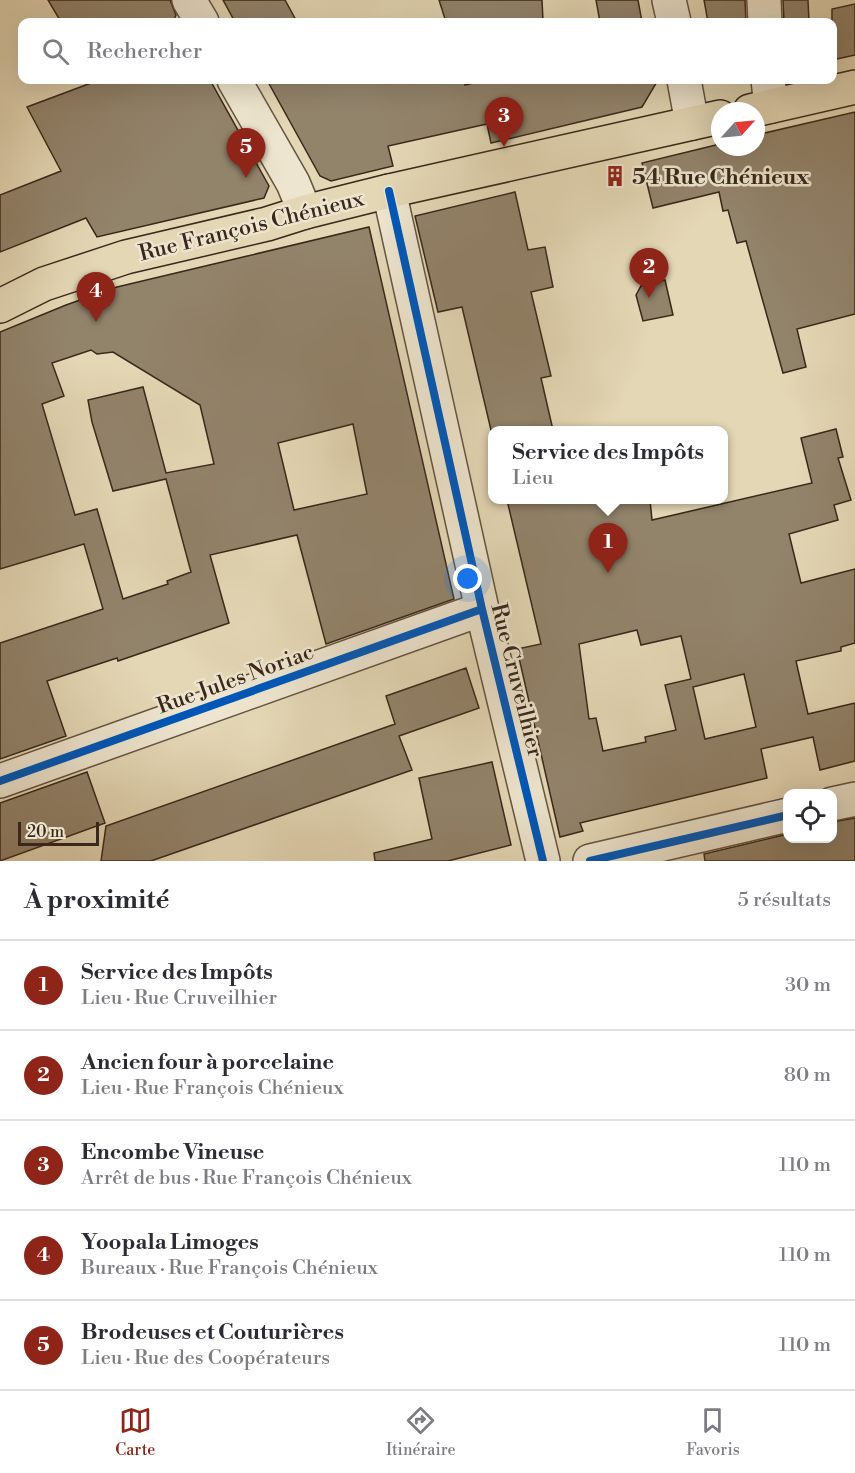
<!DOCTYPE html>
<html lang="fr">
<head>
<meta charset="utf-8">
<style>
  body { margin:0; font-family:"Libre Bodoni",serif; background:#f7f7f7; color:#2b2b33 }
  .controls { position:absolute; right:18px; bottom:18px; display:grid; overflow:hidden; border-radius:12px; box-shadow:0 6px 24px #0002 }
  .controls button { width:54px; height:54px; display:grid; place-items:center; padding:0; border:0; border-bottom:2px solid #e1e1e2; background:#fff; color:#2b2b33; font:30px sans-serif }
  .compass { position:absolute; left:711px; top:102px; width:54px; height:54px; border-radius:50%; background:#fff; box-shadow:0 6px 24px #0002; rotate:63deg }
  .scale { position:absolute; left:18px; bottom:15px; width:81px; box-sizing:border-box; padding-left:6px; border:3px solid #39281b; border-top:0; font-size:16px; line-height:21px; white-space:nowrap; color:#39281b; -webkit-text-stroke:4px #ede5cf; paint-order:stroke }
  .you { position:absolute; left:468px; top:579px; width:21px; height:21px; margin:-15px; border:4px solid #fff; border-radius:50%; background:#1a73e8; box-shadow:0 0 0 9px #1a73e833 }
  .badge { display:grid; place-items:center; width:39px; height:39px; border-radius:50%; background:#8f2418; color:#fff; font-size:20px; font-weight:700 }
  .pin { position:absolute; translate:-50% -50px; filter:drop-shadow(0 2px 3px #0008) }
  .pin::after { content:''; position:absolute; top:32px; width:21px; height:18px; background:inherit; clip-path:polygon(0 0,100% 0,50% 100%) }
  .popup { position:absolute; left:488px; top:426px; width:240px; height:78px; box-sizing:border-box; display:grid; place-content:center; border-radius:12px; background:#fff; filter:drop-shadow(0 2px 4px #0005); font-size:20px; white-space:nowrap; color:#7c7c81 }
  .popup b { font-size:22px; color:#2b2b33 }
  .popup::after { content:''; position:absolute; left:50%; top:100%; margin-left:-12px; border:12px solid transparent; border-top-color:#fff }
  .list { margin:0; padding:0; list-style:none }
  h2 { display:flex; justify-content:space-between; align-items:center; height:78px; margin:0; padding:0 24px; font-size:26px }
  h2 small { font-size:20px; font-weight:400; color:#7c7c81 }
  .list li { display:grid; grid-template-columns:39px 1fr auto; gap:18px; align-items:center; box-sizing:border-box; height:90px; padding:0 24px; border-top:2px solid #e1e1e2 }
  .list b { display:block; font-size:22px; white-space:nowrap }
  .list p { margin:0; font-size:20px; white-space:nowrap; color:#7c7c81 }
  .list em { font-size:20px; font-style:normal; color:#7c7c81 }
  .icon { flex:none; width:33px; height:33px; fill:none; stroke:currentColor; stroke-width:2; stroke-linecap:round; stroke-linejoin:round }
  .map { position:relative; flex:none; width:855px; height:861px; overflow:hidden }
  .search { position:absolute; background:#fff; box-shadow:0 6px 24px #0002; left:18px; right:18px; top:18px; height:66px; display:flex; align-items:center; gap:15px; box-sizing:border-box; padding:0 21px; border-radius:12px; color:#7c7c81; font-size:22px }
  .sheet { height:528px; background:#fff }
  nav { display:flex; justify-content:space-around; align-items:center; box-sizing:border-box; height:84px; border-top:2px solid #e1e1e2; background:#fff; font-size:16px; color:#7c7c81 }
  nav a { display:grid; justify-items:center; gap:3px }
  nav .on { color:#8f2418 }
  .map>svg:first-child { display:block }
  .building { fill:#92836b; stroke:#39281b; stroke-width:1.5; fill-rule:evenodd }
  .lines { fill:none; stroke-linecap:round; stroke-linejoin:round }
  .minor-casing { stroke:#645442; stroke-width:36 }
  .major-casing { stroke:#39281b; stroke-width:36 }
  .minor { stroke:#ede5cf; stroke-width:33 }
  .major { stroke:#e4d7b5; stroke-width:33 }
  .cycleway-casing { stroke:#ede5cf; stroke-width:11 }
  .cycleway { stroke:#0057b8; stroke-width:8 }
  .labels { text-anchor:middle; stroke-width:5; stroke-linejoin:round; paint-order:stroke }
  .poi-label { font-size:22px; font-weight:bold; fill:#39281b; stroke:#ede5cf; text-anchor:start }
  .street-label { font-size:22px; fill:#39281b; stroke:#ede5cf }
</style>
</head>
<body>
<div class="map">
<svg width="855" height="861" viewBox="0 0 855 861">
  <rect width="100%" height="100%" fill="#e4d7b5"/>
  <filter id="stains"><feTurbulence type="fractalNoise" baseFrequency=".00333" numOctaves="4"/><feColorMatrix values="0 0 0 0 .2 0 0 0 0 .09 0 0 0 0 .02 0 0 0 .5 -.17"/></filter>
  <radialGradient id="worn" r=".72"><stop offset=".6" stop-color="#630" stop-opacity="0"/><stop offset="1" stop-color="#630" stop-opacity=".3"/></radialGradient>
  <path class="building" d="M 48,0 L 170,0 L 176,15 L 173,22 L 61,22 Z
    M 223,0 L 285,0 L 297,22 L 235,22 Z
    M 439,0 L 542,0 L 543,21 L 446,22 Z
    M 596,0 L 638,0 L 642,22 L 600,22 Z
    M 704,0 L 745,0 L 746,22 L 708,22 Z
    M 783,0 L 808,0 L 809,22 L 784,22 Z
    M 855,4 L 855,55 L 832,60 L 832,9 Z
    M 99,80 L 210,80 L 269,186 L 264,198 L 97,237 L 86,218 L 0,252 L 0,195 L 61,171 L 27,107 Z
    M 267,80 L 464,80 L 465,85 L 486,80 L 658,80 L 642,107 L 491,143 L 487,124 L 388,146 L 393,166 L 331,181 L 320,176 Z
    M 855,112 L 855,314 L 797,329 L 806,367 L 783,373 L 746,241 L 737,243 L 728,210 L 723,211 L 719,192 L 653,208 L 642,163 L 720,144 L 720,147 L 756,147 L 756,135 Z
    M 515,192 L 528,250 L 545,247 L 553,287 L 531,292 L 551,376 L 541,378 L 553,430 L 491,430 L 462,307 L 438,312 L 415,216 Z
    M 369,227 L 454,599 L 326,644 L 297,535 L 210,555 L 229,623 L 118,661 L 117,658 L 47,681 L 66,736 L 0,759 L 0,643 L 103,609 L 84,544 L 0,569 L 0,332 L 66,305 L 117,287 ZM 91,350 L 97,354 L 113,352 L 200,405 L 214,464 L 166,473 L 143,387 L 88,400 L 92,422 L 113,491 L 166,479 L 191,572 L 167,581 L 168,584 L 123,599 L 97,509 L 75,515 L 42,404 L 64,396 L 52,363 ZM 353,424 L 367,494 L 294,510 L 278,443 Z
    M 665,280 L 673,315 L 643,321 L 636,295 L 641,286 Z
    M 836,429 L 843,457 L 838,458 L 851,500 L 834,505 L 838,520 L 789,534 L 801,583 L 855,569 L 855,643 L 841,647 L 841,651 L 796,661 L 808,714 L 855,703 L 855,761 L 820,770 L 813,737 L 761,749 L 767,778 L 580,823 L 583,831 L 560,837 L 517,649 L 541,644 L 507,500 L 650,500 L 652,520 L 812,483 L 801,438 ZM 637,630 L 641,645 L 681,636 L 691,679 L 665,685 L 676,730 L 645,737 L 646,742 L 603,751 L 596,718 L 589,719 L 579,644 ZM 744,674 L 756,727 L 705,739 L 693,687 Z
    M 466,668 L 479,708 L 399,736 L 412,770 L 151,861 L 101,861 L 106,826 L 395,724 L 386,696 Z
    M 492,762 L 511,845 L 448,861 L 375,861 L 374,853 L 432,839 L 419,778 Z
    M 87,772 L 105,823 L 0,861 L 0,803 Z
    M 855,818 L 855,861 L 705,861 L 704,854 L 788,834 L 788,838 L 832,838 L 832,822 Z"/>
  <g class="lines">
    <defs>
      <path id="minor" d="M 189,0 L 202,22
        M 669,0 L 674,22
        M 764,0 L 765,22
        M 234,80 L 293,183 L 305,212
        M 684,80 L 692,123
        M 768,80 L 771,106
        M 389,191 L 482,609 L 543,861
        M 0,781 L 482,609
        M 832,804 L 855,799
        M 590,861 L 788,815"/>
      <path id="major" d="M 750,111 L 855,87
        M 0,306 L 44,284 L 126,257 L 267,224 L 305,212 L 389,191 L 720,117"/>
    </defs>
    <use href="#minor" class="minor-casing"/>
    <use href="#major" class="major-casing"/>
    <use href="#minor" class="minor"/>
    <use href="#major" class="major"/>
    <defs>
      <path id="cycleway" d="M 389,191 L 482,609 L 543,861
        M 0,781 L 482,609
        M 590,861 L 788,815"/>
    </defs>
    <use href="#cycleway" class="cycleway-casing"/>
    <use href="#cycleway" class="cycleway"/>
  </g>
  <defs>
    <symbol id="building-bare" viewBox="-9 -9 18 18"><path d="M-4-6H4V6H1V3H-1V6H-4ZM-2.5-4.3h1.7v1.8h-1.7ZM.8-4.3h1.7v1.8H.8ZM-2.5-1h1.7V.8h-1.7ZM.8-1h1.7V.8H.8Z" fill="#8f2418" stroke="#ede5cf" stroke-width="2.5" paint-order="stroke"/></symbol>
  </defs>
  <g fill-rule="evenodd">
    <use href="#building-bare" x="600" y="161" width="30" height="30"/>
  </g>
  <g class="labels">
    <g class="poi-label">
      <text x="632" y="184">54 Rue Chénieux</text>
    </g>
    <g class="street-label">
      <text transform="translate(251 225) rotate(-14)" y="8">Rue François Chénieux</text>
      <text transform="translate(235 678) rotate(-20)" y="8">Rue Jules Noriac</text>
      <text transform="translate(518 680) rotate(76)" y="8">Rue Cruveilhier</text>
    </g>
  </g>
  <rect width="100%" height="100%" filter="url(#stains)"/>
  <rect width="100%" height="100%" fill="url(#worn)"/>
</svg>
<div class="controls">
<button><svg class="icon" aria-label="locate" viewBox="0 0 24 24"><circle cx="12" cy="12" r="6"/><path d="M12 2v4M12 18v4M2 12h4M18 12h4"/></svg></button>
</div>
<svg class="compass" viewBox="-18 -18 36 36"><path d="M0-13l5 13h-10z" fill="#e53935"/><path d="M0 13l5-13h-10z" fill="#7c7c81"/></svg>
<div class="scale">20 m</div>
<div class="you"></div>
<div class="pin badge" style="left:608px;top:573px">1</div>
<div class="popup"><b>Service des Impôts</b>Lieu</div>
<div class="pin badge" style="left:649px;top:298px">2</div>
<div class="pin badge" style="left:504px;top:147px">3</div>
<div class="pin badge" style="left:96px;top:322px">4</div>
<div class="pin badge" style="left:246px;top:178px">5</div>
<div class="search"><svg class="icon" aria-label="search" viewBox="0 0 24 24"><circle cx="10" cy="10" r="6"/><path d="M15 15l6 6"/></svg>Rechercher</div>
</div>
<section class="sheet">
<h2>À proximité<small>5 résultats</small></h2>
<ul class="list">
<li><span class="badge">1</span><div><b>Service des Impôts</b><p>Lieu · Rue Cruveilhier</p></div><em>30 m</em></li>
<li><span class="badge">2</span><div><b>Ancien four à porcelaine</b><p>Lieu · Rue François Chénieux</p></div><em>80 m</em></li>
<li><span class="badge">3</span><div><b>Encombe Vineuse</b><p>Arrêt de bus · Rue François Chénieux</p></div><em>110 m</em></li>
<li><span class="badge">4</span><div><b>Yoopala Limoges</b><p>Bureaux · Rue François Chénieux</p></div><em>110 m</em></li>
<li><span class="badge">5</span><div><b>Brodeuses et Couturières</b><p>Lieu · Rue des Coopérateurs</p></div><em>110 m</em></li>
</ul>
</section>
<nav>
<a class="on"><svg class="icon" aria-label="map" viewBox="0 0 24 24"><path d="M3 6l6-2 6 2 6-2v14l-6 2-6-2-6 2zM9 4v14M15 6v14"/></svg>Carte</a>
<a><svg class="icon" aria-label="directions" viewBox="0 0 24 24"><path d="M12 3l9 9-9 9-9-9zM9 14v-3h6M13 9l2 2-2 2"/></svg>Itinéraire</a>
<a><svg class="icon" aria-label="saved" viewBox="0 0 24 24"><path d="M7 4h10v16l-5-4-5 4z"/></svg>Favoris</a>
</nav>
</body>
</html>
